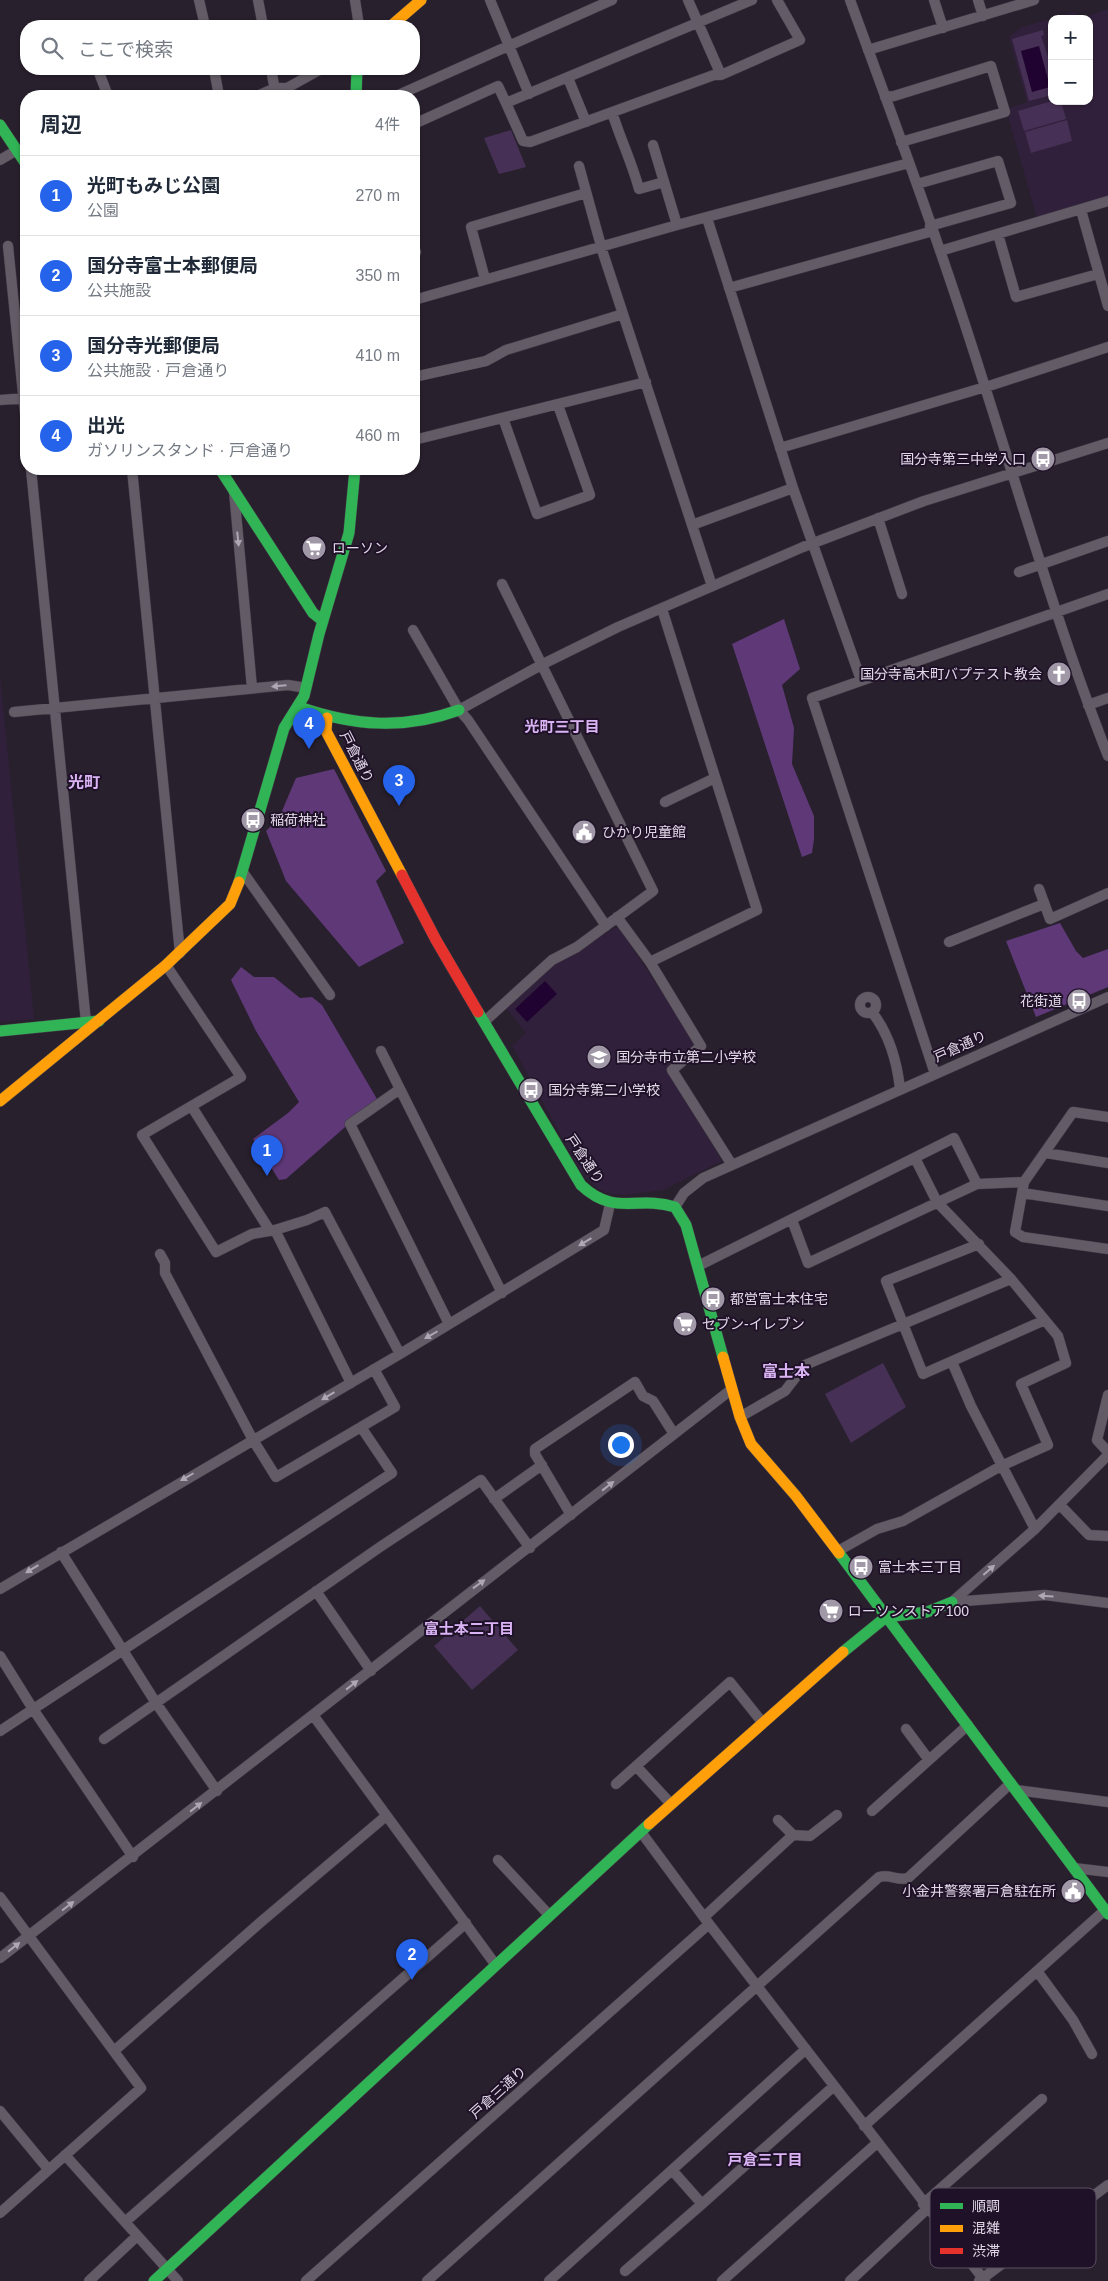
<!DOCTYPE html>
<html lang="ja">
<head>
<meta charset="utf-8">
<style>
  body { margin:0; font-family:Helvetica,"Noto Sans JP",sans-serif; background:#f2f2f3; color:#1f2937 }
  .controls { position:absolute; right:15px; top:15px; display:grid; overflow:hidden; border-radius:10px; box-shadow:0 1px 4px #0004 }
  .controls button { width:45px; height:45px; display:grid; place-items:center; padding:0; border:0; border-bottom:1px solid #e0e1e3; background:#fff; color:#1f2937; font:25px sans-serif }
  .you { position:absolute; left:620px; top:1444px; width:18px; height:18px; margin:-12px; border:4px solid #fff; border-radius:50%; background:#1a73e8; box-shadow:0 0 0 8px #1a73e833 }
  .badge { display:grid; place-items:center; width:32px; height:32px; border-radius:50%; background:#2563eb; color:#fff; font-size:16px; font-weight:700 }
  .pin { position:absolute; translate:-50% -41px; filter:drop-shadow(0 1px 2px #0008) }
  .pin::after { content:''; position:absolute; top:26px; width:18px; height:15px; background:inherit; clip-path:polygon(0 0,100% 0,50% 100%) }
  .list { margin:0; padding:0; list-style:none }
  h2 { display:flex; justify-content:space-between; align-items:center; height:65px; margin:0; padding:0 20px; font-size:21px }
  h2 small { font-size:16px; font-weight:400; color:#747a83 }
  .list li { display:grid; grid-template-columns:32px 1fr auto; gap:15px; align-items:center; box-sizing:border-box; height:80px; padding:0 20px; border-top:1px solid #e0e1e3 }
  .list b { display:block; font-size:19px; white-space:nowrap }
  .list p { margin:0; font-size:16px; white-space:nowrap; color:#747a83 }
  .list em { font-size:16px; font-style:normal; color:#747a83 }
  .icon { flex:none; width:28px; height:28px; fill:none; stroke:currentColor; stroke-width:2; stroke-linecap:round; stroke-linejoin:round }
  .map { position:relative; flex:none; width:1108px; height:2281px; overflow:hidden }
  .search { position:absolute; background:#fff; box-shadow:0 1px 4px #0004; left:20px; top:20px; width:400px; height:55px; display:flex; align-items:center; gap:12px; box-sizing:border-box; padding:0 18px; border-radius:20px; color:#747a83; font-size:19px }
  .panel { position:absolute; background:#fff; box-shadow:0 1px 4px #0004; left:20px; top:90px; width:400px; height:385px; border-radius:20px }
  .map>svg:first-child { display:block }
  .built { fill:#31203b }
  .green { fill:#463055 }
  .forest { fill:#5f3878 }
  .water { fill:#200330 }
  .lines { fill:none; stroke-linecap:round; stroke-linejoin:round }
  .street-casing { stroke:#433c47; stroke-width:11 }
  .fast-casing { stroke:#433c47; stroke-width:12 }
  .slow-casing { stroke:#433c47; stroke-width:12 }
  .jam-casing { stroke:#433c47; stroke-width:12 }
  .street { stroke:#635c67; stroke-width:10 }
  .fast { stroke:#30b455; stroke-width:11 }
  .slow { stroke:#ff9f0a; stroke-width:11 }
  .jam { stroke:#e5322d; stroke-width:11 }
  .oneway { fill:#afa7b4 }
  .labels { text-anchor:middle; stroke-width:4; stroke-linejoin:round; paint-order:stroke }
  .poi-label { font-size:14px; fill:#e2d9e8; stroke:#1f1228; text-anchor:start }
  .street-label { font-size:14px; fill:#e2d9e8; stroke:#1f1228 }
  .neighbourhood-label { font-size:15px; font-weight:bold; fill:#dab3f5; stroke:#1f1228 }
  .quarter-label { font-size:16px; font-weight:bold; fill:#dab3f5; stroke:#1f1228 }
  .key { fill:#1f1228; stroke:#5a4e62; stroke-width:1 }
  .key-label { font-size:14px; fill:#e2d9e8 }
</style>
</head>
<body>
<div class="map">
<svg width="1108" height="2281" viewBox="0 0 1108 2281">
  <rect width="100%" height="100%" fill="#28202d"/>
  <path class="built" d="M 1108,9 L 1108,196 L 1037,218 L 1006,109 L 1027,102 L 1009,37 L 1022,27 L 1075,12 L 1078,19 L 1052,19 L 1052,101 L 1089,101 L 1089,19 L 1079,19 Z
    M 0,676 L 34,1019 L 0,1022 Z
    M 618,926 L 696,1044 L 666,1069 L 722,1161 L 663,1190 L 625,1195 L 611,1194 L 599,1190 L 581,1172 L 512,1046 L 526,1033 L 505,1007 L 556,964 Z"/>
  <path class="green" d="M 1043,30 L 1044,35 L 1041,36 L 1052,68 L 1052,95 L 1029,101 L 1012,39 Z
    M 1052,101 L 1061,101 L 1066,119 L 1024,131 L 1018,111 Z
    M 1067,120 L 1072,141 L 1031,153 L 1025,132 Z
    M 511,130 L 526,167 L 499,174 L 484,138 Z
    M 883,1363 L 906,1407 L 851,1443 L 825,1394 Z
    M 480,1606 L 518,1650 L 472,1690 L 434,1646 Z"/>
  <path class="forest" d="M 784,619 L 800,669 L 782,685 L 794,728 L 792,764 L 814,816 L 814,839 L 812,853 L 802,857 L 732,644 Z
    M 334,769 L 386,871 L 376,881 L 404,943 L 359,967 L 286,881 L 266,831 L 279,818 L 296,778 Z
    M 1060,923 L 1076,951 L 1083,958 L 1108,949 L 1108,987 L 1036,1017 L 1006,941 Z
    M 241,967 L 254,977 L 274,977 L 300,998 L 312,997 L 322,1005 L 377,1099 L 286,1179 L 279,1180 L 253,1139 L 288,1113 L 299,1102 L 256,1031 L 231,980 Z"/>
  <path class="water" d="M 1039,46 L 1050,87 L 1032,92 L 1021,51 Z
    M 545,981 L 557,994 L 527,1022 L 515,1009 Z"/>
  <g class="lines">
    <defs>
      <path id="street" d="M 199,0 L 205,26
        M 258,0 L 263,26
        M 355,0 L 359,26
        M 490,0 L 529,94
        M 688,0 L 721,75
        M 752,0 L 506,103 L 523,141 L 530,142 L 714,75 L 721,75 L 800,40 L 777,0
        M 850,0 C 897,128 944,256 985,387 C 1025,512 1060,634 1108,756
        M 934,0 L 943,28
        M 978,0 L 983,16
        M 868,50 L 1034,0
        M 214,69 L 219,96
        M 271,69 L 276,96
        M 98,70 L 108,96
        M 568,78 L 586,122
        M 257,96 L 275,88 L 287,88 L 321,69
        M 396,96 L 612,0
        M 885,97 L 894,96 L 991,66 L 1005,112 L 901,142
        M 612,112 C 620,138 632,163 639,189 L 664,182
        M 414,124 L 498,86 L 506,103
        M 653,145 L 677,225
        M 0,160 L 17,150
        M 579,166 L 603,253 L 712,586
        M 917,184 L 998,161 L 1011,203 L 930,226
        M 1081,210 L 1108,306
        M 707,218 L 793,488 L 861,680
        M 998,234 L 1016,297 L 1098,274
        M 8,246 L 26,423
        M 940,251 L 1108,201
        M 414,253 L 416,252
        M 485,279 L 471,227 L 586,193
        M 729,288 L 933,231
        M 414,300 L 677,225 L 909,163
        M 414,377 L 486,361 L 506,350 L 623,314
        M 0,400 L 26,398
        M 503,418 L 537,514 L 590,495 L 558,405
        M 414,440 L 646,382
        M 780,448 L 992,385 L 1108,347
        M 31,469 L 86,1022
        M 132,469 L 180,953
        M 234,491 L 252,688
        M 878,518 L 902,594
        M 692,525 L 793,488
        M 1019,572 L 1108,541
        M 413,630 L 459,710 L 468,720 L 606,926
        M 1088,705 L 1108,698
        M 459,710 L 543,664 L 618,627 L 803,547 L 924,501 L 1108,443
        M 14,712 L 288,685 L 306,688
        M 665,802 L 715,778
        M 242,871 L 330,995
        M 1039,889 L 1050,919 L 1108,893
        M 617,917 L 650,962 L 701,1046 L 672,1070 L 732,1165
        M 949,942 L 1044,904
        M 650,962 L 757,910 L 662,609
        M 166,965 L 241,1077 L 142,1135 L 216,1252 L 252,1234 L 275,1230 L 307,1220 L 325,1212 L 400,1354
        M860 1005a8 8 0 1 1 16 0a8 8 0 1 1-16 0Z
        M 872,1012 C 889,1034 897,1061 900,1089
        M 485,1021 L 552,960 L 577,947 L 653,891 L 502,584
        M 381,1051 L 502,1293
        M 935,1074 L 812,698 L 1108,594
        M 400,1089 L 350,1124 L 449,1324
        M 192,1107 L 270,1231
        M 1108,1117 L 1073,1112 L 1024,1182 L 1015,1232 L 1023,1237 L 1108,1249
        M 1046,1153 L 1108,1163
        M 1022,1193 L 1108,1206
        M 675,1207 L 684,1193 L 703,1178 L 1108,997
        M 792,1220 L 808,1263 L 977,1184 L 1024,1182
        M 275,1230 L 351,1383
        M 979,1244 L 886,1281 L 923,1374 L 1045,1320
        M 160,1254 L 165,1263 L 165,1273 L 253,1440 L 276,1477 L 395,1407 L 374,1369
        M 698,1266 L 954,1138 L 977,1184
        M 952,1362 L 971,1406 L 1035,1529
        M 1108,1395 L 1097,1440 L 1108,1452
        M 740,1417 L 785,1391 L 805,1365 L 1011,1279
        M 494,1499 L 542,1465
        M 1060,1505 L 1089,1535 L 1108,1536
        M 571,1515 L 535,1454 L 535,1449 L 635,1382 L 643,1396 L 653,1401 L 674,1434
        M 838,1551 L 877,1529 L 903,1521 L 1001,1466 L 1048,1445 L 1021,1384 L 1066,1363 L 1058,1336 L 1011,1279 L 937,1202 L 915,1158
        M 61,1552 L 156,1703 L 217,1791
        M 0,1589 L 400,1354 L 604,1230 L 610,1204
        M 316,1591 L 371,1671
        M 952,1602 L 1035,1529 L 1108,1455
        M 952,1602 L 1045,1595 L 1108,1603
        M 0,1656 L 33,1709 L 133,1857
        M 313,1715 L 495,1964
        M 906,1729 L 929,1760
        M 0,1731 L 392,1473 L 361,1427
        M 104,1739 L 380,1547 L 481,1480 L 530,1548
        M 636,1766 L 671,1804
        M 616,1784 L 730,1682 L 762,1722
        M 1016,1790 L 1108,1802
        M 872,1811 L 968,1725
        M 778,1820 L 793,1835
        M 641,1832 L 709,1924 L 985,2281
        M 498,1860 L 549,1915
        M 1074,1868 L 1108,1872
        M 0,1897 L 141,2088 L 0,2213
        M 704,1917 L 793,1835 L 810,1836 L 837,1815
        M 0,1958 L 732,1389
        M 1037,1971 L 1073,2020 L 1092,2054
        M 114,2051 L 262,1921 L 386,1816
        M 0,2111 L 48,2169
        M 864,2126 L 1105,1910
        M 65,2155 L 178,2281
        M 672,2170 L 702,2204
        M 923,2204 L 1042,2099
        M 125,2222 L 466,1923
        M 625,2271 L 702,2204 L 834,2086
        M 89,2281 L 137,2236
        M 306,2281 L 709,1924
        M 427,2281 L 879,1877 C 890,1874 898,1881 908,1878 L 1011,1783
        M 549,2281 L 806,2049
        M 722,2281 L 877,2143
        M 850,2281 L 927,2209
        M 979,2281 L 1108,2185"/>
      <path id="fast" d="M 356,96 L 357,69
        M 0,125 L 26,164
        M 220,469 L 313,613 L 323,621
        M 299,707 C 354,726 404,730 459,710
        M 239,882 L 284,728 L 304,696 L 319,634 L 349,533 L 355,469
        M 478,1012 L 581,1185 C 615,1217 636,1195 675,1207 L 686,1225 L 723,1357
        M 0,1031 L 99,1021
        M 839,1553 L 1108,1914
        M 843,1652 L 886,1617 L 927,1612 L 952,1602
        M 154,2281 L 649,1824"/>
      <path id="slow" d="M 391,26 L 421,0
        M 327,718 L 326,731 L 402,875
        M 0,1101 L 165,966 L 230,904 L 239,882
        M 723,1357 L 740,1417 L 751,1444 L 796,1496 L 839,1553
        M 649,1824 L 843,1652"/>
      <path id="jam" d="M 402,875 L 436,940 L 478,1012"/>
    </defs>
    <use href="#street" class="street-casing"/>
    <use href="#fast" class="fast-casing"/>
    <use href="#slow" class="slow-casing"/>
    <use href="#jam" class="jam-casing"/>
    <use href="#street" class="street"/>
    <use href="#fast" class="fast"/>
    <use href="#slow" class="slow"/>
    <use href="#jam" class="jam"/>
  </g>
  <defs><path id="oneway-solid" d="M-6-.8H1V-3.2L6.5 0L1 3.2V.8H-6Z" transform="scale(1.25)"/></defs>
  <g class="oneway">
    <use href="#oneway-solid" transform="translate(238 539) rotate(84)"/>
    <use href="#oneway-solid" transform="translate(279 686) rotate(175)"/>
    <use href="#oneway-solid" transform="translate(585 1242) rotate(149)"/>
    <use href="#oneway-solid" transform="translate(431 1335) rotate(150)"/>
    <use href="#oneway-solid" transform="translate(328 1396) rotate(149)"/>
    <use href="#oneway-solid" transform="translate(187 1477) rotate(150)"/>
    <use href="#oneway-solid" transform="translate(608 1486) rotate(-38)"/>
    <use href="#oneway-solid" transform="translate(32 1569) rotate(149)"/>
    <use href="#oneway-solid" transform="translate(989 1570) rotate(-41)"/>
    <use href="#oneway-solid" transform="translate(479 1584) rotate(-36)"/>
    <use href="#oneway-solid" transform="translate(1046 1596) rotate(-176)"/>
    <use href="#oneway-solid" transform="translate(352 1685) rotate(-38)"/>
    <use href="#oneway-solid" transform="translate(196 1807) rotate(-38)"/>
    <use href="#oneway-solid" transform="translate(68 1906) rotate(-37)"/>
    <use href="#oneway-solid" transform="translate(14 1947) rotate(-38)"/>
  </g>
  <defs>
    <symbol id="bus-disc" viewBox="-11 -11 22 22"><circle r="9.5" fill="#a198a7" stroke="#1f1228"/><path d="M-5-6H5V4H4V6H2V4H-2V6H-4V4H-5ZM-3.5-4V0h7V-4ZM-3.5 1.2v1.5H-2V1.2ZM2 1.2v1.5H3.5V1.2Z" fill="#fff"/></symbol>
    <symbol id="supermarket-disc" viewBox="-11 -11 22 22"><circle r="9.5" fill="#a198a7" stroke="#1f1228"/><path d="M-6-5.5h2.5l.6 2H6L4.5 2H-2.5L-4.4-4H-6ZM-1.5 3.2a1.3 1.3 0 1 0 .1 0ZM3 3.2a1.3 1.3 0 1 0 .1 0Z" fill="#fff"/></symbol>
    <symbol id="church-disc" viewBox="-11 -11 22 22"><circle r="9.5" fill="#a198a7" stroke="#1f1228"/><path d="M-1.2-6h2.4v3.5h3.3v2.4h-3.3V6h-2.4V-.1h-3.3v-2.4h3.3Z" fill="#fff"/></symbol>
    <symbol id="civic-disc" viewBox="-11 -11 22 22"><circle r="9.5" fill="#a198a7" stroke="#1f1228"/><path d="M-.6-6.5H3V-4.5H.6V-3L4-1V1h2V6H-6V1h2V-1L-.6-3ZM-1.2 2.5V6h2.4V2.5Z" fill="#fff"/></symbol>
    <symbol id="school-disc" viewBox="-11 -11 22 22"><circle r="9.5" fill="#a198a7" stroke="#1f1228"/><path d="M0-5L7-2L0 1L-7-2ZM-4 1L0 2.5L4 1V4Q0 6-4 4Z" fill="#fff"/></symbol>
  </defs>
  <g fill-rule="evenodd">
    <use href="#bus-disc" x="1029" y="445" width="28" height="28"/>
    <use href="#supermarket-disc" x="300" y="534" width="28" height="28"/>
    <use href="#church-disc" x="1045" y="660" width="28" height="28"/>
    <use href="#bus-disc" x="239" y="806" width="28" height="28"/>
    <use href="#civic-disc" x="570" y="818" width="28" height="28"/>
    <use href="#bus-disc" x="1065" y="987" width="28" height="28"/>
    <use href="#school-disc" x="585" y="1043" width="28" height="28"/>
    <use href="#bus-disc" x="517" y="1076" width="28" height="28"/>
    <use href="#bus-disc" x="699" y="1285" width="28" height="28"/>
    <use href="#supermarket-disc" x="671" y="1310" width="28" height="28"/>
    <use href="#bus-disc" x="847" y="1553" width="28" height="28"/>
    <use href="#supermarket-disc" x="817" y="1597" width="28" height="28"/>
    <use href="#civic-disc" x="1059" y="1877" width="28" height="28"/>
  </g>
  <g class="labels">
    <g class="poi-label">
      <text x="1026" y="464" text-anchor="end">国分寺第三中学入口</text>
      <text x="332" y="553">ローソン</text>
      <text x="1042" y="679" text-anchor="end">国分寺高木町バプテスト教会</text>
      <text x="270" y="825">稲荷神社</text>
      <text x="602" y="837">ひかり児童館</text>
      <text x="1062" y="1006" text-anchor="end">花街道</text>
      <text x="616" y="1062">国分寺市立第二小学校</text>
      <text x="548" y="1095">国分寺第二小学校</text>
      <text x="730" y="1304">都営富士本住宅</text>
      <text x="702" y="1329">セブン-イレブン</text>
      <text x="878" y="1572">富士本三丁目</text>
      <text x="848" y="1616">ローソンストア100</text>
      <text x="1056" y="1896" text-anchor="end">小金井警察署戸倉駐在所</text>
    </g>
    <g class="street-label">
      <text transform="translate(357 757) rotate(63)" y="5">戸倉通り</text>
      <text transform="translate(960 1046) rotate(-24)" y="5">戸倉通り</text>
      <text transform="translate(585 1159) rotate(56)" y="5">戸倉通り</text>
      <text transform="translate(498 2092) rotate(-42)" y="5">戸倉三通り</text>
    </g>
    <g class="neighbourhood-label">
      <text x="562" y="732">光町三丁目</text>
      <text x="469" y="1634">富士本二丁目</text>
      <text x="765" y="2165">戸倉三丁目</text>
    </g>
    <g class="quarter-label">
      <text x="84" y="788">光町</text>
      <text x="786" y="1377">富士本</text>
    </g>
  </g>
  <rect x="930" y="2188" width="166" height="80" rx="8" class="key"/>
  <rect x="940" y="2203" width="23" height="6" fill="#30b455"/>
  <rect x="940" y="2225" width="23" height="7" fill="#ff9f0a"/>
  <rect x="940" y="2248" width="23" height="6" fill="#e5322d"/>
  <g class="key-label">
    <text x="972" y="2211">順調</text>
    <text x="972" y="2233">混雑</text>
    <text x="972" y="2256">渋滞</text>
  </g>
</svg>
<div class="controls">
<button>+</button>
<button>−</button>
</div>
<div class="you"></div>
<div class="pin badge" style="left:267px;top:1176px">1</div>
<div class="pin badge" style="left:412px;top:1980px">2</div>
<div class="pin badge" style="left:399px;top:806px">3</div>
<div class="pin badge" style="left:309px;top:749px">4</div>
<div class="search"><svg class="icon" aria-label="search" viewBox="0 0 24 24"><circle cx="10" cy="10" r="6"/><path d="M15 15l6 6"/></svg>ここで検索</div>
<section class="panel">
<h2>周辺<small>4件</small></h2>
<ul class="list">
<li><span class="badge">1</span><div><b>光町もみじ公園</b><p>公園</p></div><em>270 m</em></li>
<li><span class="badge">2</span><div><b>国分寺富士本郵便局</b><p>公共施設</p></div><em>350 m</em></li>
<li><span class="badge">3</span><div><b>国分寺光郵便局</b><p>公共施設 · 戸倉通り</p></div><em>410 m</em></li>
<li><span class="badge">4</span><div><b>出光</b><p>ガソリンスタンド · 戸倉通り</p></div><em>460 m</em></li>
</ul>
</section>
</div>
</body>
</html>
